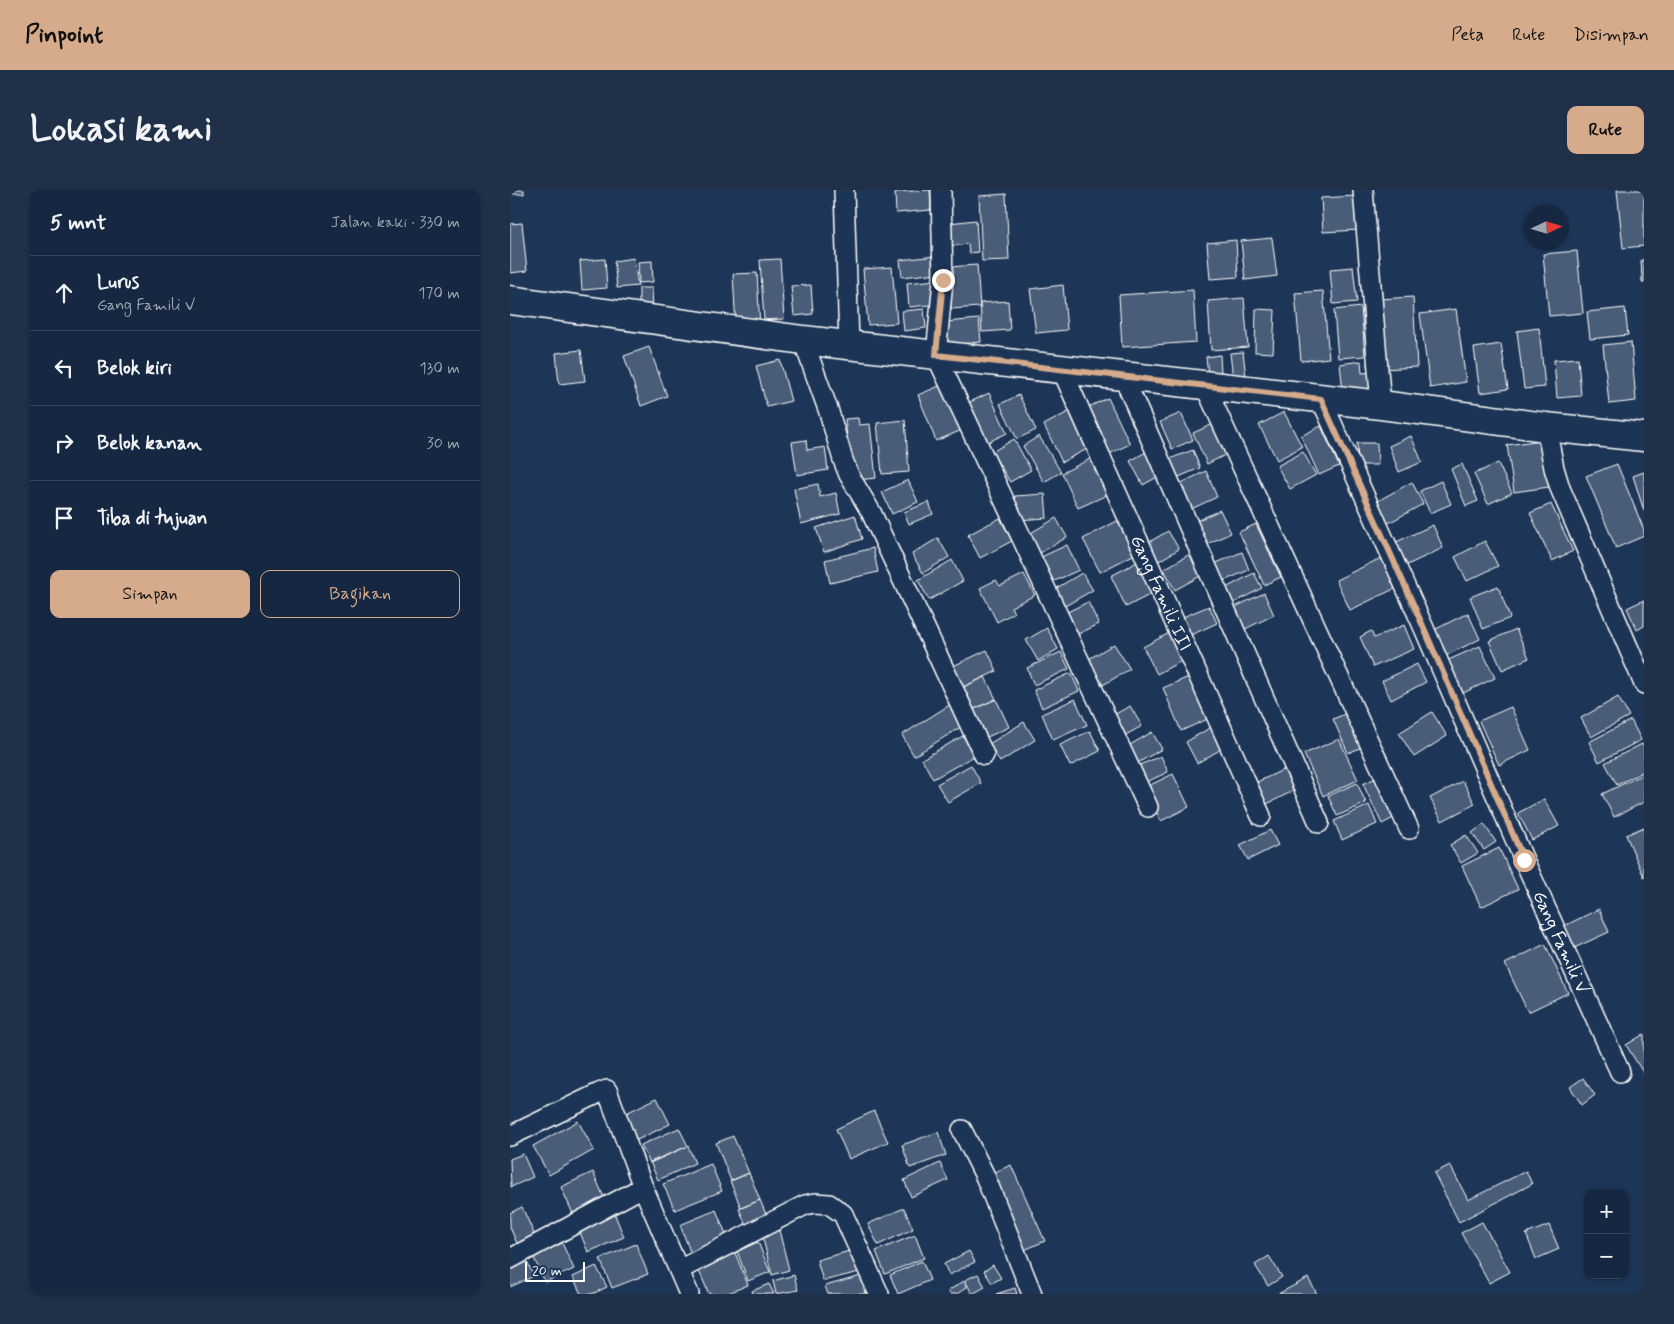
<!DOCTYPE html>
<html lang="id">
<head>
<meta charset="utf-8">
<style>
  body { margin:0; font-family:Mynerve,sans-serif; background:#1f3048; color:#f1f3f6 }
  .controls { position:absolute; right:15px; bottom:15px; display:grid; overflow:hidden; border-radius:10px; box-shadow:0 1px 4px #0004 }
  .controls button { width:45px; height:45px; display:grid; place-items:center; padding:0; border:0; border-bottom:1px solid #35445a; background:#162841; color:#f1f3f6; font:25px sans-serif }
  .compass { position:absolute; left:1014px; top:15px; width:45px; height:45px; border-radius:50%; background:#162841; box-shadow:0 1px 4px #0004; rotate:86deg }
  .scale { position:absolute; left:15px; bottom:12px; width:60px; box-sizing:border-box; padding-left:5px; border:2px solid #fff; border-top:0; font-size:14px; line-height:18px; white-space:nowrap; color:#fff; -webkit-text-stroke:4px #1d3557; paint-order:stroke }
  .stop { position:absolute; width:15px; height:15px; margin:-11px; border:4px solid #d6ab8b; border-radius:50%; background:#fff }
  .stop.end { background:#d6ab8b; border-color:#fff; box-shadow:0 1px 5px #0008 }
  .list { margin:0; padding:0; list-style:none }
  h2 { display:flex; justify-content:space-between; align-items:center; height:65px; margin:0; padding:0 20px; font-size:21px }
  h2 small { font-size:16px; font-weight:400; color:#9ea6b1 }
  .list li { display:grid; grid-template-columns:32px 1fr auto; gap:15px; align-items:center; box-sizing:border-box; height:75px; padding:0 20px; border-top:1px solid #35445a }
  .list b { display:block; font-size:19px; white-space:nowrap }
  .list p { margin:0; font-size:16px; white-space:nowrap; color:#9ea6b1 }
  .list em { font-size:16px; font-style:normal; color:#9ea6b1 }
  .actions { display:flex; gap:10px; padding:15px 20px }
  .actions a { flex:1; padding:11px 0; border:1px solid #d6ab8b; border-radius:10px; text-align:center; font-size:18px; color:#d6ab8b }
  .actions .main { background:#d6ab8b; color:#111 }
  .icon { flex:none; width:28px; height:28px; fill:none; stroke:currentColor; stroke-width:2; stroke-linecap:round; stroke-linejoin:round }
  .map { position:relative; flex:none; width:1134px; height:1104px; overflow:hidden; border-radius:10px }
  header { display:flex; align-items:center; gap:30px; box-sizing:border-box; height:70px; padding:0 25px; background:#d6ab8b; color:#111 }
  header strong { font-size:24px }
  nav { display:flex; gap:28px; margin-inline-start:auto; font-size:18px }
  .intro { display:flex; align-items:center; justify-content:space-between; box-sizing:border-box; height:120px; padding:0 30px }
  h1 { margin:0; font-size:35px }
  .button { padding:12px 22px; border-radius:10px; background:#d6ab8b; color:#111; font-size:18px; font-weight:700 }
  main { display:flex; gap:30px; padding:0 30px }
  aside { flex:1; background:#162841; border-radius:10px; box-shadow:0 1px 4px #0004 }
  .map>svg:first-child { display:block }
  .building { fill:#4a5d79; stroke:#fff }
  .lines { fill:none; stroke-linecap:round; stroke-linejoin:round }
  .minor-casing { stroke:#fff; stroke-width:22 }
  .secondary-casing { stroke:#fff; stroke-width:31 }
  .minor { stroke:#1d3557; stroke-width:19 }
  .secondary { stroke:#1d3557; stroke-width:28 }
  .route { stroke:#d6ab8b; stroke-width:6 }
  .labels { text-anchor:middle; stroke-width:4; stroke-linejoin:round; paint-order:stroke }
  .street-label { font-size:18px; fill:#fff; stroke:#1d3557 }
</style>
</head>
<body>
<header>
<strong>Pinpoint</strong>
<nav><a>Peta</a><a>Rute</a><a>Disimpan</a></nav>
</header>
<div class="intro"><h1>Lokasi kami</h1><a class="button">Rute</a></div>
<main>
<aside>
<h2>5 mnt<small>Jalan kaki · 330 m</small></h2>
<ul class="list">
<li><svg class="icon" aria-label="ahead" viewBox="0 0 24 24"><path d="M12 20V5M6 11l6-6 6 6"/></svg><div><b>Lurus</b><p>Gang Famili V</p></div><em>170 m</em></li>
<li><svg class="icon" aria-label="left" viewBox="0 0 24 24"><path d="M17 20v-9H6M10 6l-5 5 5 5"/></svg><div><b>Belok kiri</b></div><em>130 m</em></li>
<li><svg class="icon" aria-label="right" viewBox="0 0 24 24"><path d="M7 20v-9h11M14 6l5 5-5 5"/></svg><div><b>Belok kanan</b></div><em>30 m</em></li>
<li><svg class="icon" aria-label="arrive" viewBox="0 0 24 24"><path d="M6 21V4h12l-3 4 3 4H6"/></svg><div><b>Tiba di tujuan</b></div></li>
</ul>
<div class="actions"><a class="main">Simpan</a><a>Bagikan</a></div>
</aside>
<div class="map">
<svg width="1134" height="1104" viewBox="0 0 1134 1104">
  <rect width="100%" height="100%" fill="#1d3557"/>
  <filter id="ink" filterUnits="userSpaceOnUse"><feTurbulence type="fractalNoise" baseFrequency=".02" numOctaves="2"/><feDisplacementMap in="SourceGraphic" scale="10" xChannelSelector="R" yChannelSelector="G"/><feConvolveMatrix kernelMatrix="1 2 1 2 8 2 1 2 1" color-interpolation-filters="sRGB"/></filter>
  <g filter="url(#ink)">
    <path class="building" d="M 0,0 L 14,0 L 14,4 L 0,4 Z
      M 420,0 L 421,20 L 386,23 L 385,2 Z
      M 1107,0 L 1134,0 L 1134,56 L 1113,58 Z
      M 496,4 L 499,70 L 472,71 L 469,6 Z
      M 846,6 L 849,40 L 813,42 L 811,8 Z
      M 466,30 L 468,62 L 459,63 L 458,54 L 441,56 L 439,33 Z
      M 12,33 L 17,81 L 0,83 L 0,34 Z
      M 762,48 L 767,86 L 735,90 L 731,51 Z
      M 726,50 L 728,87 L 700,89 L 697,53 Z
      M 1067,61 L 1073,123 L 1039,126 L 1033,64 Z
      M 426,66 L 428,83 L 392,87 L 390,70 Z
      M 124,68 L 128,96 L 107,98 L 104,71 Z
      M 95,69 L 97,98 L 72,100 L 70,71 Z
      M 270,69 L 274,129 L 254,130 L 250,70 Z
      M 1131,70 L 1134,70 L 1134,92 L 1132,92 Z
      M 142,71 L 143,92 L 129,93 L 128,72 Z
      M 467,75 L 470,117 L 441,119 L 439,77 Z
      M 382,77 L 387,133 L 358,135 L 353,79 Z
      M 843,77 L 847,112 L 823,114 L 820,79 Z
      M 247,83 L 250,137 L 226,138 L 223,84 Z
      M 426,90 L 429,114 L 399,117 L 397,93 Z
      M 301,95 L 303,124 L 284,126 L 281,96 Z
      M 553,95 L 557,140 L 526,143 L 520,99 Z
      M 129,98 L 142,98 L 143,120 L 129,121 Z
      M 683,100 L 686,152 L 612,157 L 609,105 Z
      M 813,101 L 819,168 L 791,171 L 785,103 Z
      M 903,107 L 907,177 L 873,179 L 869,109 Z
      M 734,108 L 738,157 L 701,160 L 698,111 Z
      M 498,111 L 500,140 L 472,142 L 470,113 Z
      M 851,117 L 855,166 L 828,168 L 824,120 Z
      M 1115,118 L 1118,145 L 1080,149 L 1077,122 Z
      M 414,119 L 416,138 L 394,141 L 392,121 Z
      M 746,119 L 765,120 L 763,163 L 745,162 Z
      M 946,119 L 956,192 L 920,198 L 910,124 Z
      M 469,129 L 471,152 L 438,155 L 436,132 Z
      M 1029,138 L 1035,197 L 1014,199 L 1007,141 Z
      M 1121,152 L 1126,211 L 1099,214 L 1093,155 Z
      M 991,154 L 998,199 L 970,203 L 964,158 Z
      M 139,157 L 157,206 L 131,216 L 114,166 Z
      M 71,160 L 75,191 L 49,194 L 46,163 Z
      M 733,162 L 736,187 L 723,189 L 720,163 Z
      M 710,165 L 711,182 L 698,184 L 696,167 Z
      M 1068,168 L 1071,206 L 1047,208 L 1044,170 Z
      M 270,170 L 281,211 L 257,217 L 246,176 Z
      M 851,171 L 852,183 L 862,182 L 864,198 L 833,201 L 830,174 Z
      M 434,194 L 452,240 L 426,251 L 408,205 Z
      M 479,203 L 497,243 L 476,253 L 458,213 Z
      M 509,205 L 526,240 L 507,249 L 490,214 Z
      M 598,208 L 620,254 L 595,266 L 574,219 Z
      M 560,221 L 579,258 L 552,272 L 534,235 Z
      M 774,222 L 792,257 L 767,270 L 749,235 Z
      M 671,223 L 683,250 L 662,259 L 650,232 Z
      M 348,228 L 349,235 L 360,234 L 366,288 L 348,290 L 347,276 L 340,276 L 335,229 Z
      M 395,230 L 399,282 L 372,284 L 367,233 Z
      M 703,234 L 717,264 L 697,274 L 683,243 Z
      M 811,236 L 829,276 L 809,285 L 791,246 Z
      M 529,246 L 551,282 L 534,292 L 513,256 Z
      M 901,246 L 912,272 L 889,282 L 879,256 Z
      M 504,249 L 521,280 L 500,292 L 482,262 Z
      M 296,250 L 297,260 L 315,257 L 318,280 L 287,285 L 282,252 Z
      M 1032,250 L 1039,297 L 1004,302 L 997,255 Z
      M 847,253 L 867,253 L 868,275 L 848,275 Z
      M 683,260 L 690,278 L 664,289 L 657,270 Z
      M 636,262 L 649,286 L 633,295 L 620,271 Z
      M 793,262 L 806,285 L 780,299 L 767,276 Z
      M 580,269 L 597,305 L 568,318 L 552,283 Z
      M 988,273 L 1002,303 L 978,314 L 964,284 Z
      M 952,274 L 968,311 L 956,316 L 941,279 Z
      M 1107,274 L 1134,340 L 1134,346 L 1106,358 L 1076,286 Z
      M 696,281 L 707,307 L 679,320 L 667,295 Z
      M 1134,282 L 1134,321 L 1123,286 Z
      M 398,290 L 408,312 L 382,324 L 372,302 Z
      M 931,291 L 941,314 L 920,323 L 910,301 Z
      M 902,292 L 913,314 L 875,335 L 864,313 Z
      M 308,294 L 310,307 L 326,303 L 330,324 L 291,334 L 284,299 Z
      M 535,304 L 537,328 L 506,330 L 505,306 Z
      M 419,312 L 423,324 L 399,334 L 394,322 Z
      M 1041,314 L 1063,361 L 1042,371 L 1020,323 Z
      M 710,320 L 721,343 L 695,355 L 684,332 Z
      M 345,325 L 352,349 L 314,362 L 306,338 Z
      M 490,328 L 502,351 L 470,368 L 458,345 Z
      M 546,328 L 557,347 L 530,363 L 519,344 Z
      M 609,330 L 627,363 L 590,382 L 573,349 Z
      M 746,334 L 771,387 L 754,395 L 729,342 Z
      M 923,335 L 933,358 L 893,377 L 882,354 Z
      M 658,341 L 669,359 L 647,372 L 636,354 Z
      M 428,348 L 439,367 L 413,383 L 402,364 Z
      M 975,351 L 988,376 L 957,391 L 945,367 Z
      M 557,355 L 569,380 L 540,393 L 529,368 Z
      M 363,358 L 368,382 L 320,393 L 315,370 Z
      M 732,362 L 739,380 L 711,392 L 704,374 Z
      M 680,364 L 692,385 L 665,400 L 654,379 Z
      M 871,368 L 886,398 L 840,420 L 826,390 Z
      M 442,370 L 453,391 L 419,410 L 408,390 Z
      M 629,371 L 645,402 L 616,417 L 601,386 Z
      M 572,383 L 583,400 L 555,416 L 545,399 Z
      M 744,383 L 752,398 L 722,414 L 714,399 Z
      M 514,384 L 525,405 L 501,417 L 504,423 L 487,432 L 470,398 L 486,390 L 490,396 Z
      M 988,396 L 1000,428 L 973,439 L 960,407 Z
      M 754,403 L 764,425 L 733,440 L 723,418 Z
      M 1134,410 L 1134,436 L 1127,440 L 1117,418 Z
      M 578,412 L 589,434 L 562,447 L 551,425 Z
      M 699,416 L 707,433 L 681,445 L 673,427 Z
      M 958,423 L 970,449 L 937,465 L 924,440 Z
      M 894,435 L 904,459 L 863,477 L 850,447 L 861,441 L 864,448 Z
      M 537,438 L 548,459 L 528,471 L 516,450 Z
      M 1006,439 L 1019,468 L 992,480 L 979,451 Z
      M 663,441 L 677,468 L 647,484 L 633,457 Z
      M 604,454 L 620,479 L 593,495 L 577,470 Z
      M 970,456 L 985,488 L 951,504 L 936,471 Z
      M 477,460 L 487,481 L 449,499 L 439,478 Z
      M 551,462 L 559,479 L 524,495 L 517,478 Z
      M 907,474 L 916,492 L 881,510 L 872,491 Z
      M 561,483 L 569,501 L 532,518 L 524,500 Z
      M 681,486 L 700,528 L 671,541 L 653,498 Z
      M 475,487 L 486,509 L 460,521 L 449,499 Z
      M 1108,507 L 1119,526 L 1081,547 L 1071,528 Z
      M 486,509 L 499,537 L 473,549 L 460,521 Z
      M 565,509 L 577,535 L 543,550 L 532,524 Z
      M 441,514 L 454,535 L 404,566 L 392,545 Z
      M 620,516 L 632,536 L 612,547 L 600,527 Z
      M 1001,517 L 1020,560 L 989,575 L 969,531 Z
      M 842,521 L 857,555 L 838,563 L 823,529 Z
      M 922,522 L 937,546 L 904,567 L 889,543 Z
      M 1121,530 L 1131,550 L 1089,572 L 1079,552 Z
      M 514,532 L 525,550 L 490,572 L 479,554 Z
      M 703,536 L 715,557 L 687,573 L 676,552 Z
      M 580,541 L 590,561 L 560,576 L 550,555 Z
      M 642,542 L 652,559 L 624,575 L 615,558 Z
      M 453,546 L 464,566 L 423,589 L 412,569 Z
      M 829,549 L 848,590 L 813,606 L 794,564 Z
      M 1132,554 L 1134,557 L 1134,581 L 1107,595 L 1095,573 Z
      M 651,566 L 658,582 L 632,594 L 625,577 Z
      M 461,575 L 471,593 L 438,612 L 427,594 Z
      M 775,579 L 785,600 L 753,616 L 743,594 Z
      M 663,584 L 679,617 L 651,631 L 634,598 Z
      M 1134,584 L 1134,612 L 1104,627 L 1092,604 Z
      M 870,586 L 889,625 L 872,634 L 853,594 Z
      M 953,591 L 965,614 L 932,631 L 920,608 Z
      M 847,593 L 856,613 L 827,626 L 818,606 Z
      M 1034,609 L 1049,636 L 1022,650 L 1008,623 Z
      M 859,615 L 867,634 L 832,650 L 824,631 Z
      M 974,634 L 986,652 L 974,660 L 962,643 Z
      M 1134,637 L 1134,687 L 1116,645 Z
      M 760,640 L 768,655 L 738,670 L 730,655 Z
      M 956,645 L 968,663 L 951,673 L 940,655 Z
      M 989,658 L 1008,699 L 971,717 L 952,676 Z
      M 1089,719 L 1099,742 L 1062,759 L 1052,737 Z
      M 1035,754 L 1058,803 L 1018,822 L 995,774 Z
      M 1134,844 L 1134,884 L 1116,855 Z
      M 1073,888 L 1085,905 L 1072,915 L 1060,897 Z
      M 147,908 L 160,934 L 125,951 L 112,925 Z
      M 364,921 L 378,952 L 339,969 L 326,939 Z
      M 68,931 L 84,960 L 39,985 L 23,956 Z
      M 169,938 L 178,956 L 140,973 L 131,955 Z
      M 428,942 L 436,965 L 400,978 L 392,955 Z
      M 223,946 L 239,983 L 221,991 L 206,953 Z
      M 178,956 L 185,973 L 148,990 L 140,972 Z
      M 13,964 L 23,987 L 1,997 L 0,969 Z
      M 430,973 L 438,990 L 401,1007 L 394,990 Z
      M 201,974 L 212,1001 L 165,1020 L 153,994 Z
      M 501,975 L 535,1051 L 512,1061 L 478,985 Z
      M 940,975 L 958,1010 L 1016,981 L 1022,994 L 949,1032 L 924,983 Z
      M 83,982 L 96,1012 L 64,1026 L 51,997 Z
      M 239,983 L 250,1010 L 231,1018 L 220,991 Z
      M 250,1010 L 258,1029 L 237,1037 L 229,1019 Z
      M 12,1017 L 26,1048 L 8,1056 L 0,1037 L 0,1023 Z
      M 394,1018 L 403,1039 L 368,1055 L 358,1034 Z
      M 206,1020 L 218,1049 L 181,1064 L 170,1035 Z
      M 105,1025 L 114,1047 L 78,1062 L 69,1040 Z
      M 972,1032 L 1000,1082 L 979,1093 L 951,1043 Z
      M 1039,1035 L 1049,1059 L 1026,1069 L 1016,1044 Z
      M 269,1040 L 279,1080 L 262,1085 L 252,1045 Z
      M 405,1045 L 414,1068 L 375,1084 L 366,1061 Z
      M 248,1052 L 260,1082 L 238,1091 L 227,1061 Z
      M 52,1053 L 64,1079 L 35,1092 L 23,1066 Z
      M 126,1054 L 138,1084 L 102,1098 L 90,1069 Z
      M 223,1058 L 238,1095 L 216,1104 L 199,1104 L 186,1074 Z
      M 343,1060 L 349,1082 L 313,1091 L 307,1070 Z
      M 459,1061 L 465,1072 L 439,1085 L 434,1074 Z
      M 759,1066 L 772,1087 L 758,1096 L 745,1075 Z
      M 15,1068 L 24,1086 L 0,1097 L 0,1075 Z
      M 412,1071 L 420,1090 L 388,1104 L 380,1085 Z
      M 483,1075 L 491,1088 L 482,1093 L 474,1081 Z
      M 86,1076 L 97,1097 L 82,1104 L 71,1104 L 63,1087 Z
      M 468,1084 L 475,1097 L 462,1104 L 455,1090 Z
      M 284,1085 L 288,1100 L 266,1104 L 263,1091 Z
      M 351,1086 L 355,1104 L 318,1104 L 315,1096 Z
      M 798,1088 L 807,1104 L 768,1104 Z
      M 454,1091 L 457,1097 L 447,1104 L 440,1104 L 438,1101 Z
      M 259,1094 L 264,1104 L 243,1104 L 242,1101 Z
      M 505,1098 L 507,1104 L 486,1104 Z"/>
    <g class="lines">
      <defs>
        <g id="minor">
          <path d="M 334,0 L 339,154"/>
          <path d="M 431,0 L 433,90 L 426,165 L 638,617"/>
          <path d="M 853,0 L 871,215"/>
          <path d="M 293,150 L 319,222 L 333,270 L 339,285 L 361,322 L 474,565"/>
          <path id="s1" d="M 552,180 L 751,626"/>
          <path d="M 613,186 L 809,633"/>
          <path d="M 695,196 L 899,639"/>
          <path id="s2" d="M 811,209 L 913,436 L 1014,670 L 1110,882"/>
          <path d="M 1036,237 L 1044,278 L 1050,298 L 1134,494"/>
          <path d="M 452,940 L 475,986 L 522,1104"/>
          <path d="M 0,946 L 89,903 L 97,900 L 133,997 L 179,1104"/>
          <path d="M 0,1069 L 133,997"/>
          <path d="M 169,1080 L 295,1015 L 305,1013 L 319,1014 L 333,1024 L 369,1104"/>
        </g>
        <path id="secondary" d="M 0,110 L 293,150 L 871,215 L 1036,237 L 1134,247"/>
      </defs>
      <use href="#minor" class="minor-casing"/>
      <use href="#secondary" class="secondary-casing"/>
      <use href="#minor" class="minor"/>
      <use href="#secondary" class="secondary"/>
    </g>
  </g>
  <g class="lines" filter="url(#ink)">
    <path class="route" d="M 433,90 L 426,165 L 811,209 L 913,436 L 1014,670"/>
  </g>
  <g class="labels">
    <g class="street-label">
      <text dy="6" stroke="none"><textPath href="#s1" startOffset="244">Gang Famili III</textPath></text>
      <text dy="6" stroke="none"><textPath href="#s2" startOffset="594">Gang Famili V</textPath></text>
    </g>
  </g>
</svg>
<div class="controls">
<button>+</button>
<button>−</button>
</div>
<svg class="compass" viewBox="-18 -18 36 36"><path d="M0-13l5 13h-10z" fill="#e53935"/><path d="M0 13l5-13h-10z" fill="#9ea6b1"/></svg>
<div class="scale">20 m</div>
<div class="stop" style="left:1014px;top:670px"></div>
<div class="stop end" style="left:433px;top:90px"></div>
</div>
</main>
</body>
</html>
